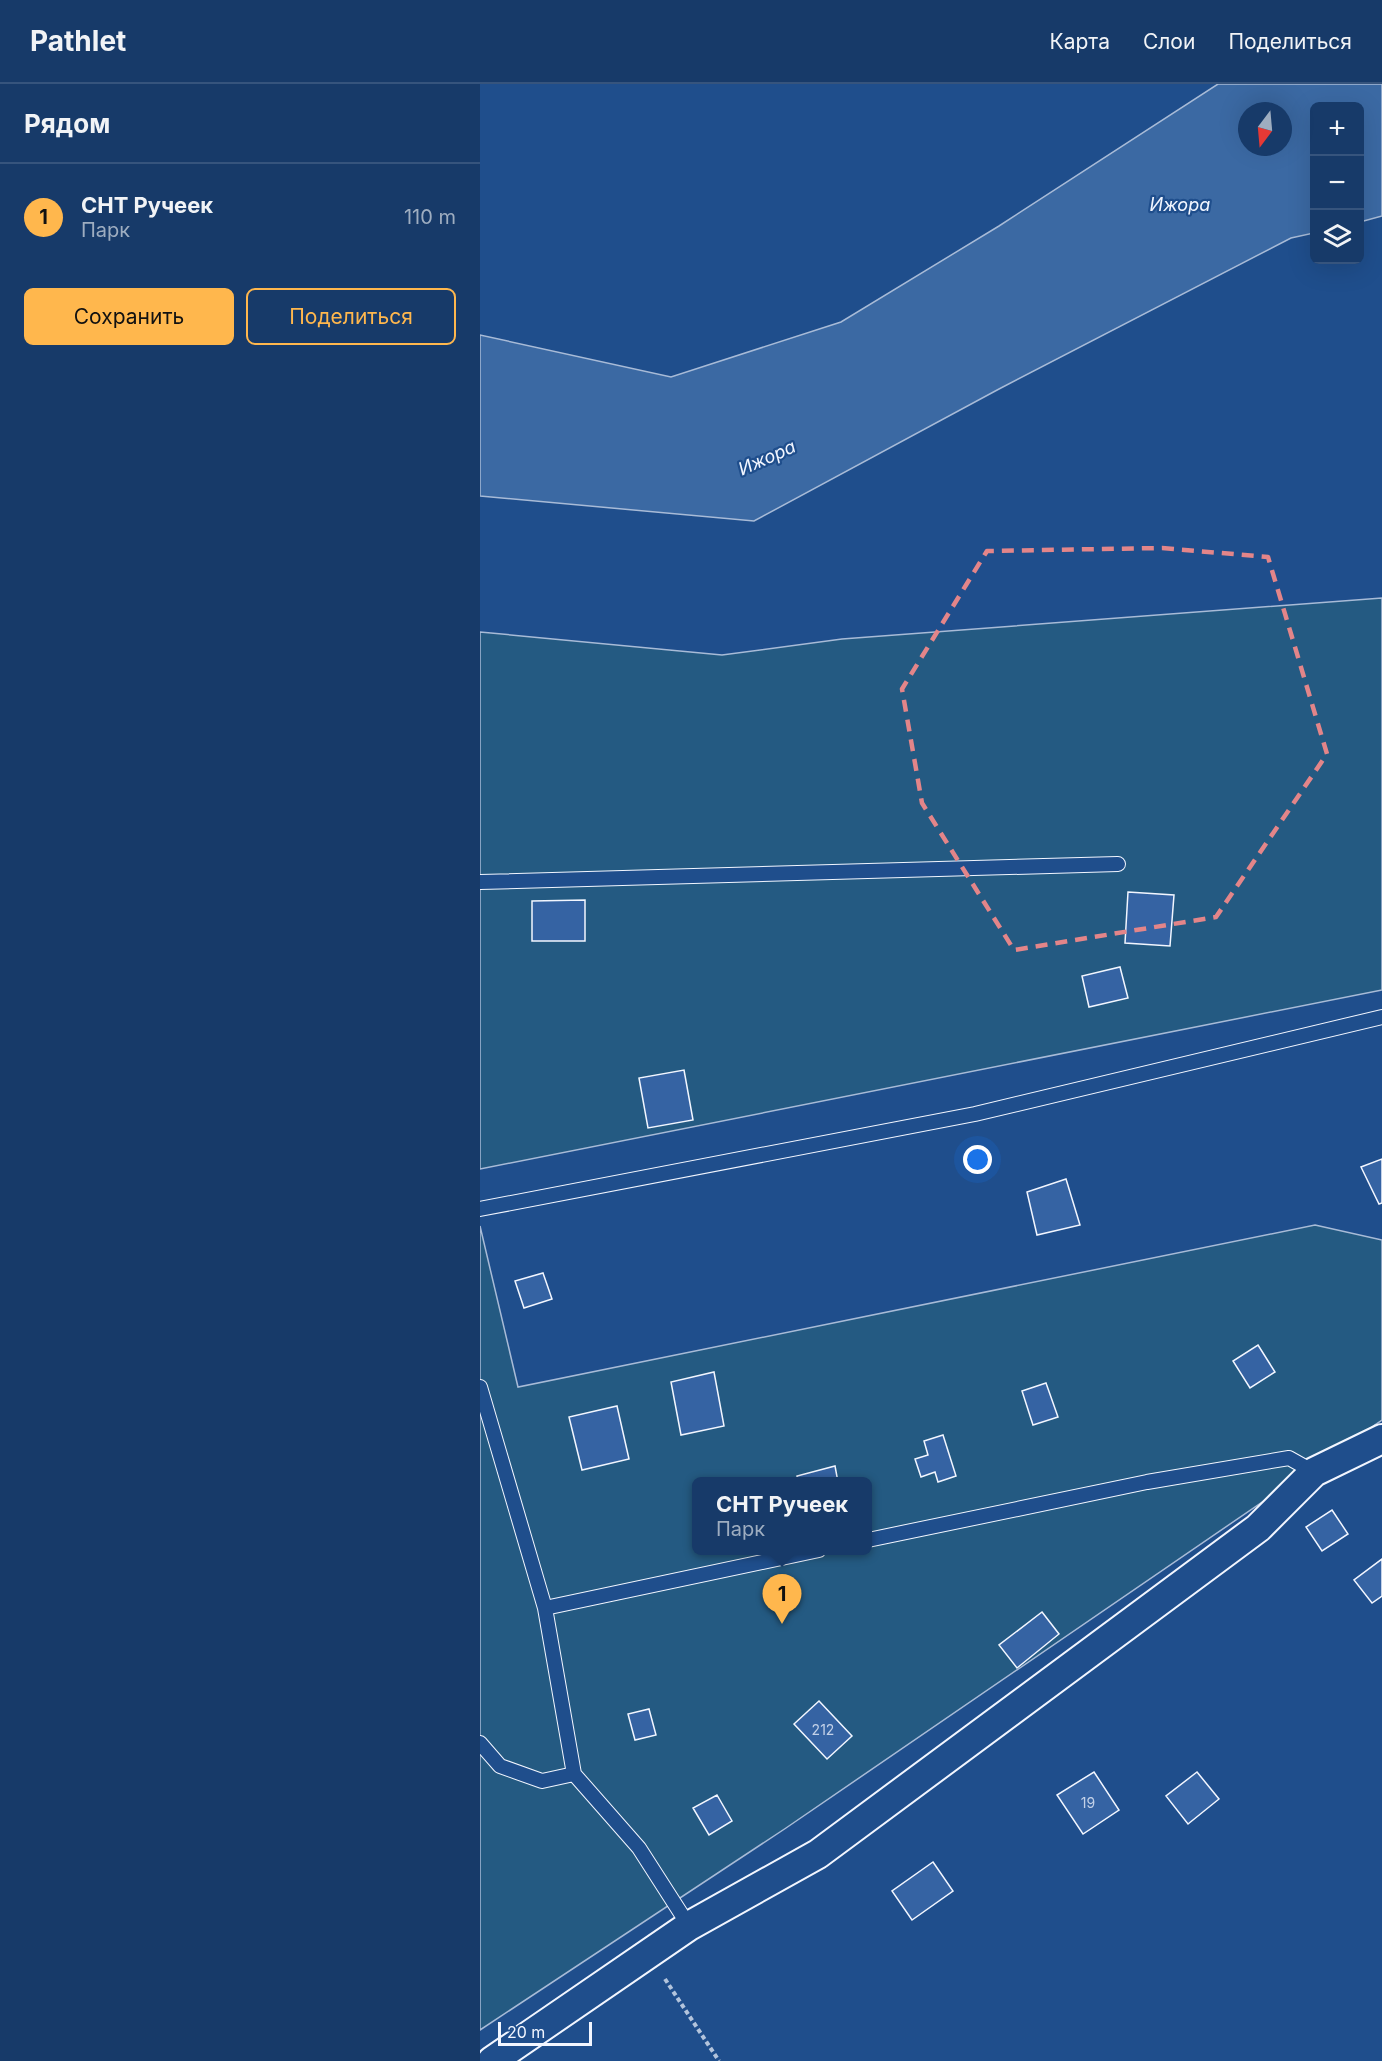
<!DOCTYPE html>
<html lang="ru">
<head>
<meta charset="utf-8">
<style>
  body { margin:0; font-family:Inter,sans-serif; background:#20416f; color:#f1f3f6 }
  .controls { position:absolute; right:18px; top:18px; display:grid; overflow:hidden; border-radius:9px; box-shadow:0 6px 24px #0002 }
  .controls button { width:54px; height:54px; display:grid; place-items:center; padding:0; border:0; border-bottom:2px solid #36547d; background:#173a69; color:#f1f3f6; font:30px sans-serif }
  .compass { position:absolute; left:758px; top:18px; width:54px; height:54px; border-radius:50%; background:#173a69; box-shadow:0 6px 24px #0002; rotate:196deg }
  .scale { position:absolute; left:18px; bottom:15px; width:94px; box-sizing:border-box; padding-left:6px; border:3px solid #f2f6ff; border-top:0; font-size:16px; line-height:21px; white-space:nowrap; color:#f2f6ff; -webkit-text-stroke:4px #1f4e8c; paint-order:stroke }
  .you { position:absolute; left:498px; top:1076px; width:21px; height:21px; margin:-15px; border:4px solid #fff; border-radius:50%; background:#1a73e8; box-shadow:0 0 0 9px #1a73e833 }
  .badge { display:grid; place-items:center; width:39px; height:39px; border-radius:50%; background:#ffb74d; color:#111; font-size:20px; font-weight:700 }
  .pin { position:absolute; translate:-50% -50px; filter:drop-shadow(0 2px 3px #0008) }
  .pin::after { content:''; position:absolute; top:32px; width:21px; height:18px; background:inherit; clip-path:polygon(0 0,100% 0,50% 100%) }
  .popup { position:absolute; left:212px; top:1393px; width:180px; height:78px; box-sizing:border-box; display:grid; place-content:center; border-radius:9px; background:#173a69; filter:drop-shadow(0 2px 4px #0005); font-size:20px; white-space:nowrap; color:#9eadc0 }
  .popup b { font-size:22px; color:#f1f3f6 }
  .popup::after { content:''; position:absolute; left:50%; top:100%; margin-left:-12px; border:12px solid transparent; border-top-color:#173a69 }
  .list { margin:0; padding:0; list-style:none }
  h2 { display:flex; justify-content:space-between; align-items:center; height:78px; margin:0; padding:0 24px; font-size:26px }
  h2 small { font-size:20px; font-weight:400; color:#9eadc0 }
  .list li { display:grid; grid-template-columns:39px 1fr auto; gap:18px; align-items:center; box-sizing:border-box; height:108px; padding:0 24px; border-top:2px solid #36547d }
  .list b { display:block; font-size:22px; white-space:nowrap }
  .list p { margin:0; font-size:20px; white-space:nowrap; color:#9eadc0 }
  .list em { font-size:20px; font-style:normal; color:#9eadc0 }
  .actions { display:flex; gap:12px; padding:18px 24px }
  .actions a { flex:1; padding:14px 0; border:2px solid #ffb74d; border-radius:9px; text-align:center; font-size:21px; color:#ffb74d }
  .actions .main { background:#ffb74d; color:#111 }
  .icon { flex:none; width:33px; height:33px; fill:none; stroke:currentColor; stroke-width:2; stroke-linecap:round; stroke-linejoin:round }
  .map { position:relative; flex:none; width:902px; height:1977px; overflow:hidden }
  header { display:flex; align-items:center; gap:36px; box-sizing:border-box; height:84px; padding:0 30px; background:#173a69; border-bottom:2px solid #36547d }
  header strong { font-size:28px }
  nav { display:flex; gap:33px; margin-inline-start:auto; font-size:21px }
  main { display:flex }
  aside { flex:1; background:#173a69 }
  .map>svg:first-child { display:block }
  .green { fill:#245a82; stroke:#a8bbd7; stroke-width:1.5; fill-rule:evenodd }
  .water { fill:#3b69a3; stroke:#a8bbd7; stroke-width:1.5; fill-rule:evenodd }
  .building { fill:#3563a3; stroke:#f2f6ff; stroke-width:1.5 }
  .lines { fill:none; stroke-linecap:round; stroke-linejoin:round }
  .lane-casing { stroke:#f2f6ff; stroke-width:16 }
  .street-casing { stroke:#f2f6ff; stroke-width:32 }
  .path { stroke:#b3c4dc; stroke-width:4; stroke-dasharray:4.5 3; stroke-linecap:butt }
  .lane { stroke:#1f4e8c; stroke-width:14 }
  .street { stroke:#1f4e8c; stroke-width:28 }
  .marked { fill:none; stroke:#e38589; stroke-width:4.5; stroke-dasharray:12 8; stroke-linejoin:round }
  .labels { text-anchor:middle; stroke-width:4.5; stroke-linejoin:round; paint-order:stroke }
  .number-label { font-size:14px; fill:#c3d1e8 }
  .water-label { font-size:18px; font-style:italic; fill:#f2f6ff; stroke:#1f4e8c }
</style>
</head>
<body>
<header>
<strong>Pathlet</strong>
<nav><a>Карта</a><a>Слои</a><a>Поделиться</a></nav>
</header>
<main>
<aside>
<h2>Рядом<small></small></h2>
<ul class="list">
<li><span class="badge">1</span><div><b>СНТ Ручеек</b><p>Парк</p></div><em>110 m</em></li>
</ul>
<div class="actions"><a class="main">Сохранить</a><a>Поделиться</a></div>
</aside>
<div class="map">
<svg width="902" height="1977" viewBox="0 0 902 1977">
  <rect width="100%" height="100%" fill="#1f4e8c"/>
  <path class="green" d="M 902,514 L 902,906 L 0,1085 L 0,548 L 242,571 L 362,555 Z
    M 835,1141 L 902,1156 L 902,1336 L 306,1744 L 0,1946 L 0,1142 L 38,1303 ZM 216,1398 L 388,1398 L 388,1466 L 216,1466 Z"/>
  <path class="water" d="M 738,0 L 902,0 L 902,132 L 880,138 L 880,22 L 834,22 L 834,149 L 811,154 L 519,305 L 274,437 L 0,412 L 0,251 L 191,293 L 361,238 L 519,142 ZM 767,27 L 803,27 L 803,63 L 767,63 Z"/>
  <path class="building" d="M 648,808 L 694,811 L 690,862 L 645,859 Z
    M 105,816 L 105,857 L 52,857 L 52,817 Z
    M 640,883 L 648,914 L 609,923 L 602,892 Z
    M 204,986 L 213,1036 L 168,1044 L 159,994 Z
    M 902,1075 L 902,1119 L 899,1120 L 881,1083 Z
    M 586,1095 L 600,1141 L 557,1151 L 547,1108 Z
    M 63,1189 L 72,1215 L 44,1224 L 35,1197 Z
    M 778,1261 L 795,1288 L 770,1304 L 753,1277 Z
    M 234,1288 L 244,1342 L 201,1351 L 191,1298 Z
    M 566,1299 L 578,1333 L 553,1341 L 542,1307 Z
    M 137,1322 L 149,1375 L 102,1386 L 89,1333 Z
    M 463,1351 L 476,1392 L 458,1398 L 455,1388 L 441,1393 L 435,1375 L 448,1371 L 444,1357 Z
    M 355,1382 L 358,1398 L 318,1398 L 317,1392 Z
    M 852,1426 L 868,1450 L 842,1467 L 826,1443 Z
    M 902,1475 L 902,1512 L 892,1519 L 874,1496 Z
    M 562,1528 L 579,1550 L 537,1584 L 519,1561 Z
    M 339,1617 L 372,1652 L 347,1675 L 314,1640 Z
    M 169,1625 L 176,1651 L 155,1656 L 148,1630 Z
    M 614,1688 L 639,1726 L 603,1750 L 577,1711 Z
    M 717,1688 L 739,1715 L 708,1740 L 686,1712 Z
    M 237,1711 L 252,1737 L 229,1751 L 213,1724 Z
    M 453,1778 L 473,1807 L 432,1836 L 412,1807 Z"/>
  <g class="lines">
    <defs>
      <path id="lane" d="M 0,798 L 638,780
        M 0,1125 L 495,1030 L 902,933
        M 0,1303 L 65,1524 L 94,1690 L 62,1697 L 20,1682 L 0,1659
        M 388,1456 L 667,1398 L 809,1374 L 834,1388
        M 65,1524 L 339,1466
        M 94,1690 L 159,1764 L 209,1842"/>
      <path id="street" d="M 12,1977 L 209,1842 L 338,1770 L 778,1444 L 834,1388 L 902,1355"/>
    </defs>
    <use href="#lane" class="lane-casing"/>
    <use href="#street" class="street-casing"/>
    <path class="path" d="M 185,1895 L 239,1977"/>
    <use href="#lane" class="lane"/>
    <use href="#street" class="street"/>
  </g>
  <path class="marked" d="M 682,464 L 788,473 L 847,670 L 736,833 L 534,866 L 442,719 L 422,605 L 507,467 Z"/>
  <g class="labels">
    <g class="number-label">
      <text x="343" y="1651">212</text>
      <text x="608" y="1724">19</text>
    </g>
    <g class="water-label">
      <text x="700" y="127">Ижора</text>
      <text transform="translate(287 374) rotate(-24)" y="6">Ижора</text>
    </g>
  </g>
</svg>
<div class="controls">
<button>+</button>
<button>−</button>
<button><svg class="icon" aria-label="layers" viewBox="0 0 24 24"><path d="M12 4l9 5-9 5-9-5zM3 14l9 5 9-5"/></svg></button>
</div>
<svg class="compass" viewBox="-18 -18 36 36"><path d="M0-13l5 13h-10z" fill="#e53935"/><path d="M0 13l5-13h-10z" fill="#9eadc0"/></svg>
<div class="scale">20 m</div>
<div class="you"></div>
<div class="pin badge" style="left:302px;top:1540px">1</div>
<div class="popup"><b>СНТ Ручеек</b>Парк</div>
</div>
</main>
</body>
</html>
